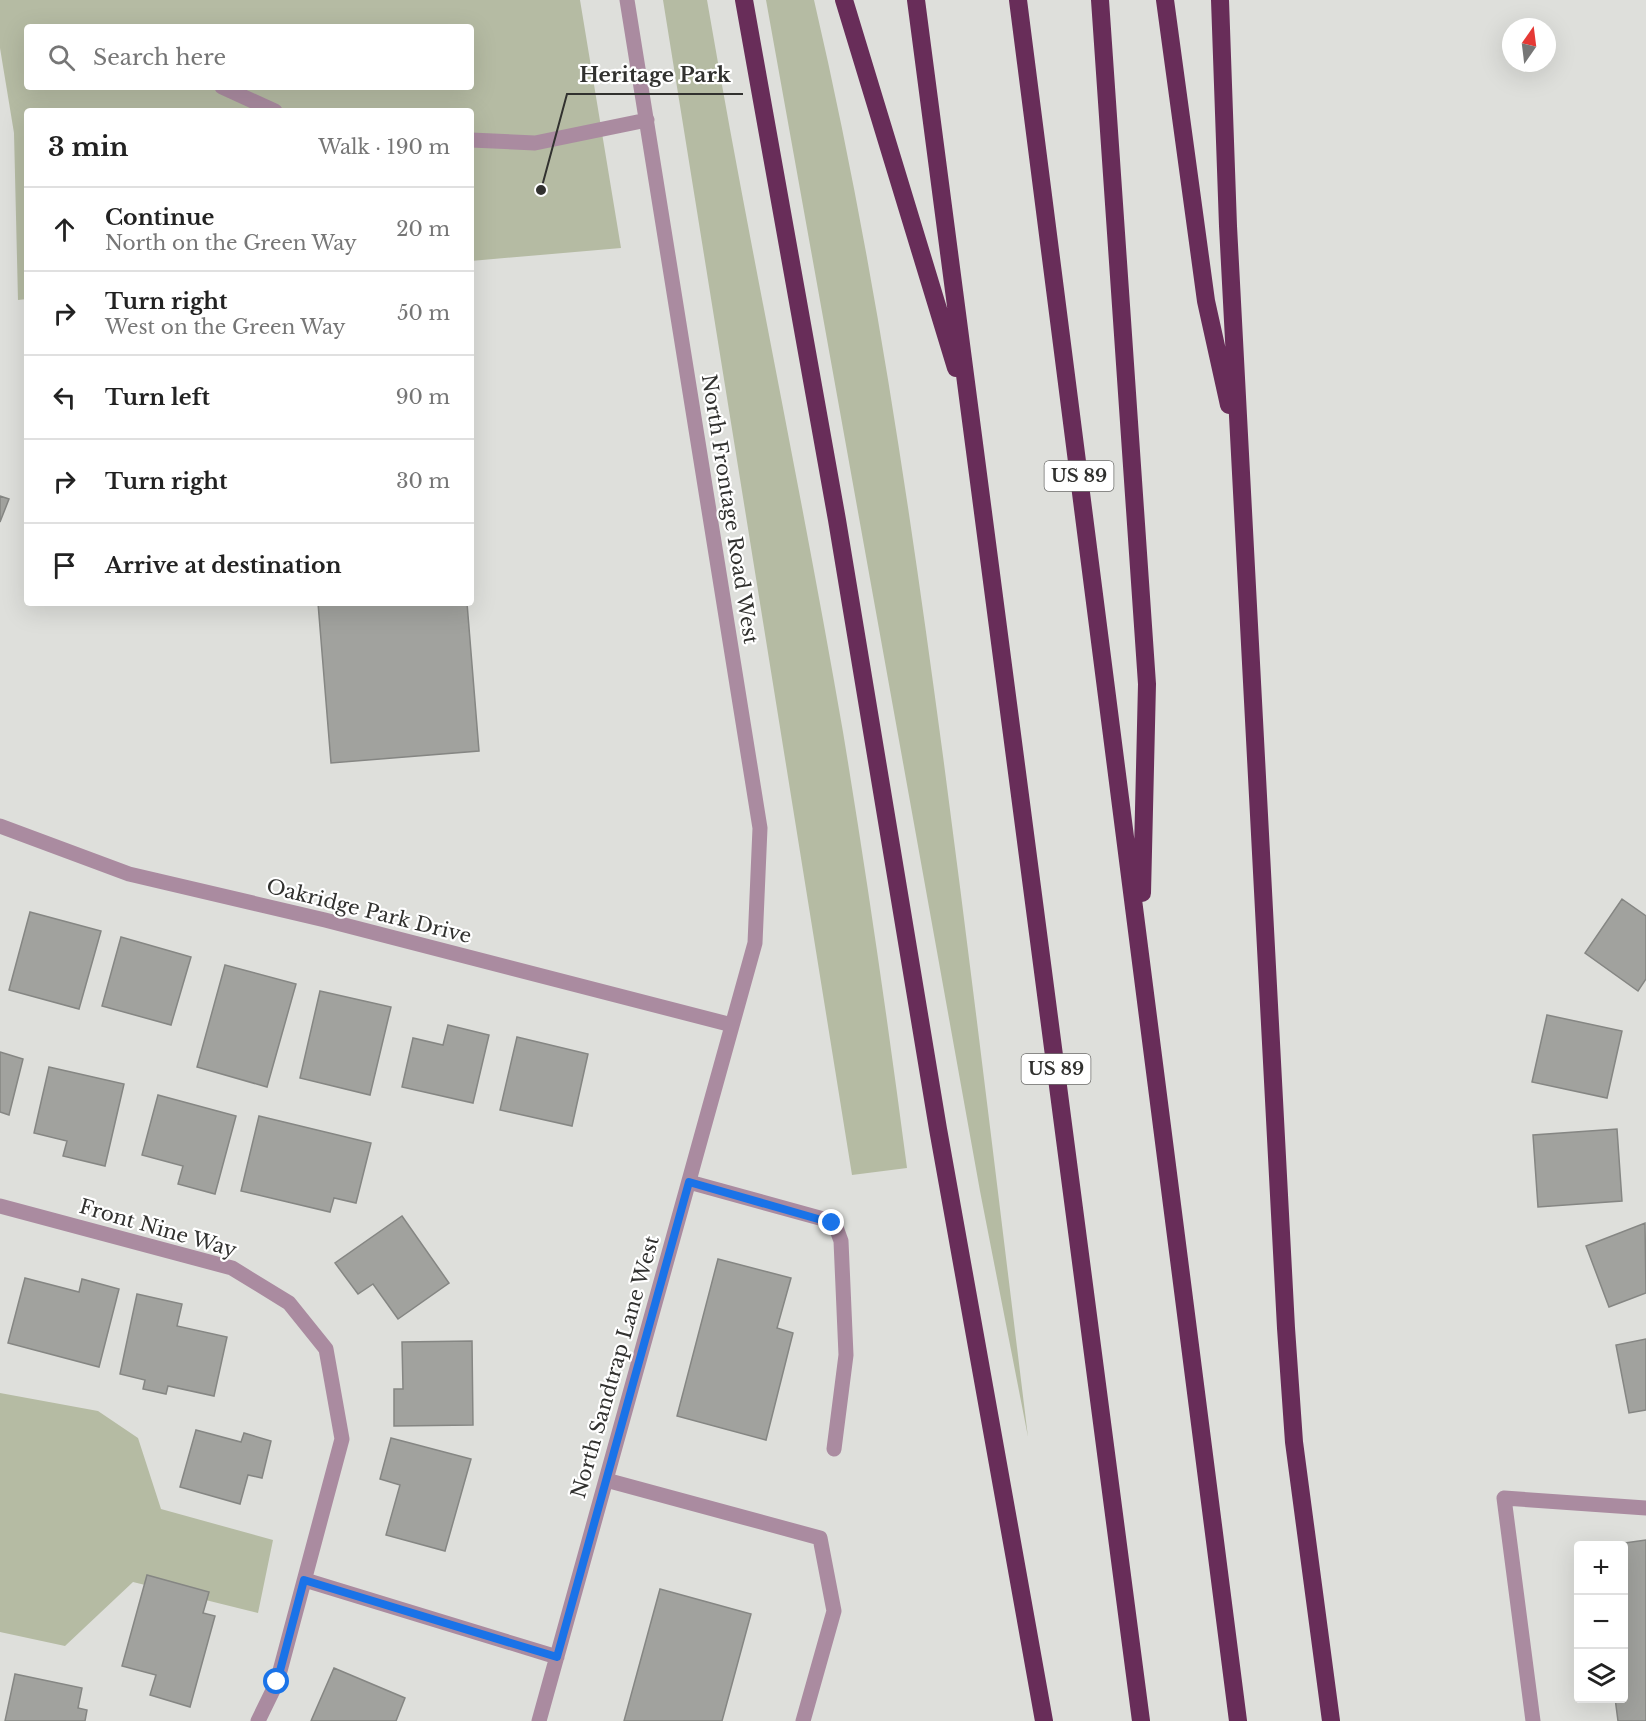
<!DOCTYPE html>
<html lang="en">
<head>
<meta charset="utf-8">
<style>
  body { margin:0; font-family:"Libre Baskerville",serif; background:#f6f6f6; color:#222 }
  .controls { position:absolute; right:18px; bottom:18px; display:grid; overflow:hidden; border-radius:6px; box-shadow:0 6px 24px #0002 }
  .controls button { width:54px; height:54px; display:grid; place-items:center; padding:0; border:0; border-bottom:2px solid #e0e0e0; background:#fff; color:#222; font:30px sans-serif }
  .compass { position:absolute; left:1502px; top:18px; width:54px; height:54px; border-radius:50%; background:#fff; box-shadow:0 6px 24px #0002; rotate:14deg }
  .stop { position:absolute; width:18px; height:18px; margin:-14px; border:4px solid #1a73e8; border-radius:50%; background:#fff }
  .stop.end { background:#1a73e8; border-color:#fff; box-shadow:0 2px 6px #0008 }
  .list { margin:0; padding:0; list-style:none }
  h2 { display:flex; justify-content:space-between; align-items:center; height:78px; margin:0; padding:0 24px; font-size:26px }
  h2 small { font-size:20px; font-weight:400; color:#767676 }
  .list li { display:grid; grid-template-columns:39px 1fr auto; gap:18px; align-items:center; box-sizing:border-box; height:84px; padding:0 24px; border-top:2px solid #e0e0e0 }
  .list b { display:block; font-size:22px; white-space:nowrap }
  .list p { margin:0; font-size:20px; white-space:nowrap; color:#767676 }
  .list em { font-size:20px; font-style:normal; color:#767676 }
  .icon { flex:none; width:33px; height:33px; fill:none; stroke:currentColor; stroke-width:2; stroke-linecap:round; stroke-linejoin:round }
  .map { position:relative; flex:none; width:1646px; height:1721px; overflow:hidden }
  .search { position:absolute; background:#fff; box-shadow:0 6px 24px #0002; left:24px; top:24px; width:450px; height:66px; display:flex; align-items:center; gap:15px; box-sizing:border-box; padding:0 21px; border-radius:6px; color:#767676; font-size:22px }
  .panel { position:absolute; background:#fff; box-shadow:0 6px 24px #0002; left:24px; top:108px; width:450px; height:498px; border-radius:6px }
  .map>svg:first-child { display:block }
  .green { fill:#b5bba3; fill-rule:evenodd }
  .building { fill:#a1a29e; stroke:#858683; stroke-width:1.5 }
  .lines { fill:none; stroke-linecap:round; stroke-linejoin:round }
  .minor { stroke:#aa8ba0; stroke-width:15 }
  .highway { stroke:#682d59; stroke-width:18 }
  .route { stroke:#1a73e8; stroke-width:8 }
  .labels { text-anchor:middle; stroke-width:4.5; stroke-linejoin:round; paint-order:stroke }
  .shield { fill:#fff; stroke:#6f6f6d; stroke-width:1.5 }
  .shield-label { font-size:18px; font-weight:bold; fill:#31312f }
  .street-label { font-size:20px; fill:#31312f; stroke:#fff }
  .leader { fill:none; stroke:#31312f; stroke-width:2 }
  .callout-dot { fill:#31312f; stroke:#fff; stroke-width:2 }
  .callout-label { font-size:21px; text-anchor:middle; font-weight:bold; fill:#31312f; stroke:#fff; stroke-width:4.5; stroke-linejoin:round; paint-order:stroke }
</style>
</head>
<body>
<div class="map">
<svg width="1646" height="1721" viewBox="0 0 1646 1721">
  <rect width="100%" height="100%" fill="#dedfdb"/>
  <path class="green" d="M 0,0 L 580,0 L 621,248 L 471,261 L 471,111 L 27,111 L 27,299 L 18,300 L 14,133 L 0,48 ZM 27,27 L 471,27 L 471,87 L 27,87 Z
    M 663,0 L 707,0 C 749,245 801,488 843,732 C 867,877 888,1023 907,1168 L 852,1175 Z
    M 766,0 L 814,0 C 872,249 909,503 943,756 C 973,983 1000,1210 1028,1437 L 980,1191 Z
    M 0,1393 L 98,1411 L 138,1438 L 161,1509 L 273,1540 L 258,1613 L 133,1582 L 65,1646 L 0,1632 Z"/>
  <path class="building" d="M 0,496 L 9,499 L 0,522 Z
    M 318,603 L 467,603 L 479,751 L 331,763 Z
    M 1622,899 L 1646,916 L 1646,979 L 1638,991 L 1585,953 Z
    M 30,912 L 101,931 L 79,1009 L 9,990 Z
    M 121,937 L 191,957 L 171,1025 L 102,1006 Z
    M 225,965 L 296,984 L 267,1087 L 197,1067 Z
    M 320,991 L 391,1007 L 370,1095 L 300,1078 Z
    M 1547,1015 L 1622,1031 L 1607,1098 L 1532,1082 Z
    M 448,1025 L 489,1035 L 473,1103 L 402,1087 L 413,1038 L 443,1045 Z
    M 517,1037 L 588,1054 L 572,1126 L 500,1110 Z
    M 0,1052 L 23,1059 L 9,1115 L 0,1112 Z
    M 49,1067 L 124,1084 L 105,1166 L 63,1156 L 67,1141 L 34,1133 Z
    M 158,1095 L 236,1116 L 215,1194 L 178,1184 L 183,1166 L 142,1155 Z
    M 259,1116 L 371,1143 L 356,1203 L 334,1198 L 330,1212 L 241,1191 Z
    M 1617,1129 L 1622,1201 L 1538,1207 L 1533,1135 Z
    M 402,1216 L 449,1283 L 398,1319 L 373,1284 L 358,1294 L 335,1263 Z
    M 1645,1223 L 1646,1293 L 1609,1307 L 1586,1246 Z
    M 718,1259 L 791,1278 L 777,1328 L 793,1333 L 766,1440 L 677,1416 Z
    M 25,1278 L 79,1292 L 82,1279 L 119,1289 L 99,1367 L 8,1343 Z
    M 137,1294 L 182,1304 L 177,1326 L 227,1337 L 214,1396 L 168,1386 L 166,1394 L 143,1389 L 145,1380 L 120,1374 Z
    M 1646,1339 L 1646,1410 L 1629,1413 L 1616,1345 Z
    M 472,1341 L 473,1425 L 394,1426 L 394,1389 L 403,1389 L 402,1342 Z
    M 196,1430 L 241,1442 L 244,1433 L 271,1441 L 262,1478 L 248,1475 L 240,1504 L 180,1487 Z
    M 391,1438 L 471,1459 L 445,1551 L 386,1535 L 400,1485 L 380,1479 Z
    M 1646,1540 L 1646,1721 L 1618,1721 L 1615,1698 L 1624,1698 L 1624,1546 L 1603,1546 Z
    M 147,1575 L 209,1592 L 203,1613 L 215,1616 L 190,1707 L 150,1695 L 156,1675 L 122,1666 Z
    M 660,1589 L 751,1614 L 722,1721 L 624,1721 Z
    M 334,1668 L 405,1698 L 396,1721 L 311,1721 Z
    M 15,1674 L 82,1688 L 78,1708 L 87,1710 L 85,1721 L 5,1721 Z"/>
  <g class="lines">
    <path class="minor" d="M 222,87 L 275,111
      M 471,140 L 535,143 L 647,120
      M 0,826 L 129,874 L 325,920 L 732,1025
      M 689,1182 L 827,1220 L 837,1230 L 841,1241 L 846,1355 L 834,1449
      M 0,1206 L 232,1268 L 289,1303 L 326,1349 L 342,1439 L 277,1682 L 258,1721
      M 606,1480 L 820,1538 L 834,1611 L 803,1721
      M 305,1580 L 557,1657
      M 539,1721 L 755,943 L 760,828 L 627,0
      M 1533,1721 L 1504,1498 L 1646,1508"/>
    <path class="highway" d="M 744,0 L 837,520 L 938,1129 L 1044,1721
      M 844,0 L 956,368
      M 916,0 L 1141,1721
      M 1018,0 L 1238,1721
      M 1100,0 L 1147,684 L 1142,893
      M 1165,0 L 1206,301 L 1229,405
      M 1220,0 L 1228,226 L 1286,1328 L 1294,1442 L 1331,1721"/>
  </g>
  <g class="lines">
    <path class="route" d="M 277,1682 L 304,1580 L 557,1657 L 689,1182 L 832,1223"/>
  </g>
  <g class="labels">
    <g class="shield">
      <rect x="1044.5" y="461" width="69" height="30" rx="4.5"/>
      <rect x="1021.5" y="1054" width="69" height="30" rx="4.5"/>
    </g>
    <g class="shield-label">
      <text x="1079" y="482">US 89</text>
      <text x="1056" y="1075">US 89</text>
    </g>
    <g class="street-label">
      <text transform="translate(730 509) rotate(81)" y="7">North Frontage Road West</text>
      <text transform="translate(369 911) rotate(14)" y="7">Oakridge Park Drive</text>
      <text transform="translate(158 1228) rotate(16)" y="7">Front Nine Way</text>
      <text transform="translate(615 1367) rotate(-74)" y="7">North Sandtrap Lane West</text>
    </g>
  </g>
  <path class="leader" d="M541 190L567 94H743"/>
  <circle class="callout-dot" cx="541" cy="190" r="6"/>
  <g class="callout-label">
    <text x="655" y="82">Heritage Park</text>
  </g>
</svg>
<div class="controls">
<button>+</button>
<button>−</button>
<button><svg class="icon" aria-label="layers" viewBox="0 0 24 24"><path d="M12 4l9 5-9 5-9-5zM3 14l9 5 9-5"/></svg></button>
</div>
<svg class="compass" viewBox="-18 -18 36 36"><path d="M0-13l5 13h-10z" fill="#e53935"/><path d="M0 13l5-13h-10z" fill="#767676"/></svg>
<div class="stop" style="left:277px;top:1682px"></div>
<div class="stop end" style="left:832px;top:1223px"></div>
<div class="search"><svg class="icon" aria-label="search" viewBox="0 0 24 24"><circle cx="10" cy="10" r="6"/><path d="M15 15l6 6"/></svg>Search here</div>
<section class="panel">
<h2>3 min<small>Walk · 190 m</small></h2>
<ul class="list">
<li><svg class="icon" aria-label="ahead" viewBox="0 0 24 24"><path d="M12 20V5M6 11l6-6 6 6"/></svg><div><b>Continue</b><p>North on the Green Way</p></div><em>20 m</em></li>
<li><svg class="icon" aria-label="right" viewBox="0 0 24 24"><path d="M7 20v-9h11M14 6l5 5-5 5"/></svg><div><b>Turn right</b><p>West on the Green Way</p></div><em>50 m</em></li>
<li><svg class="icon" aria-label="left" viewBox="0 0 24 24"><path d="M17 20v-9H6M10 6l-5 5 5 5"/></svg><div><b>Turn left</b></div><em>90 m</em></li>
<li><svg class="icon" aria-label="right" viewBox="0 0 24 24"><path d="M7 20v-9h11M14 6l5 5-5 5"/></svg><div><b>Turn right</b></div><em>30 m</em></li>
<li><svg class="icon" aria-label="arrive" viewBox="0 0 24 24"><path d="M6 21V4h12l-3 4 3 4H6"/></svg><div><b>Arrive at destination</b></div></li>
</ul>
</section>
</div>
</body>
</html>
